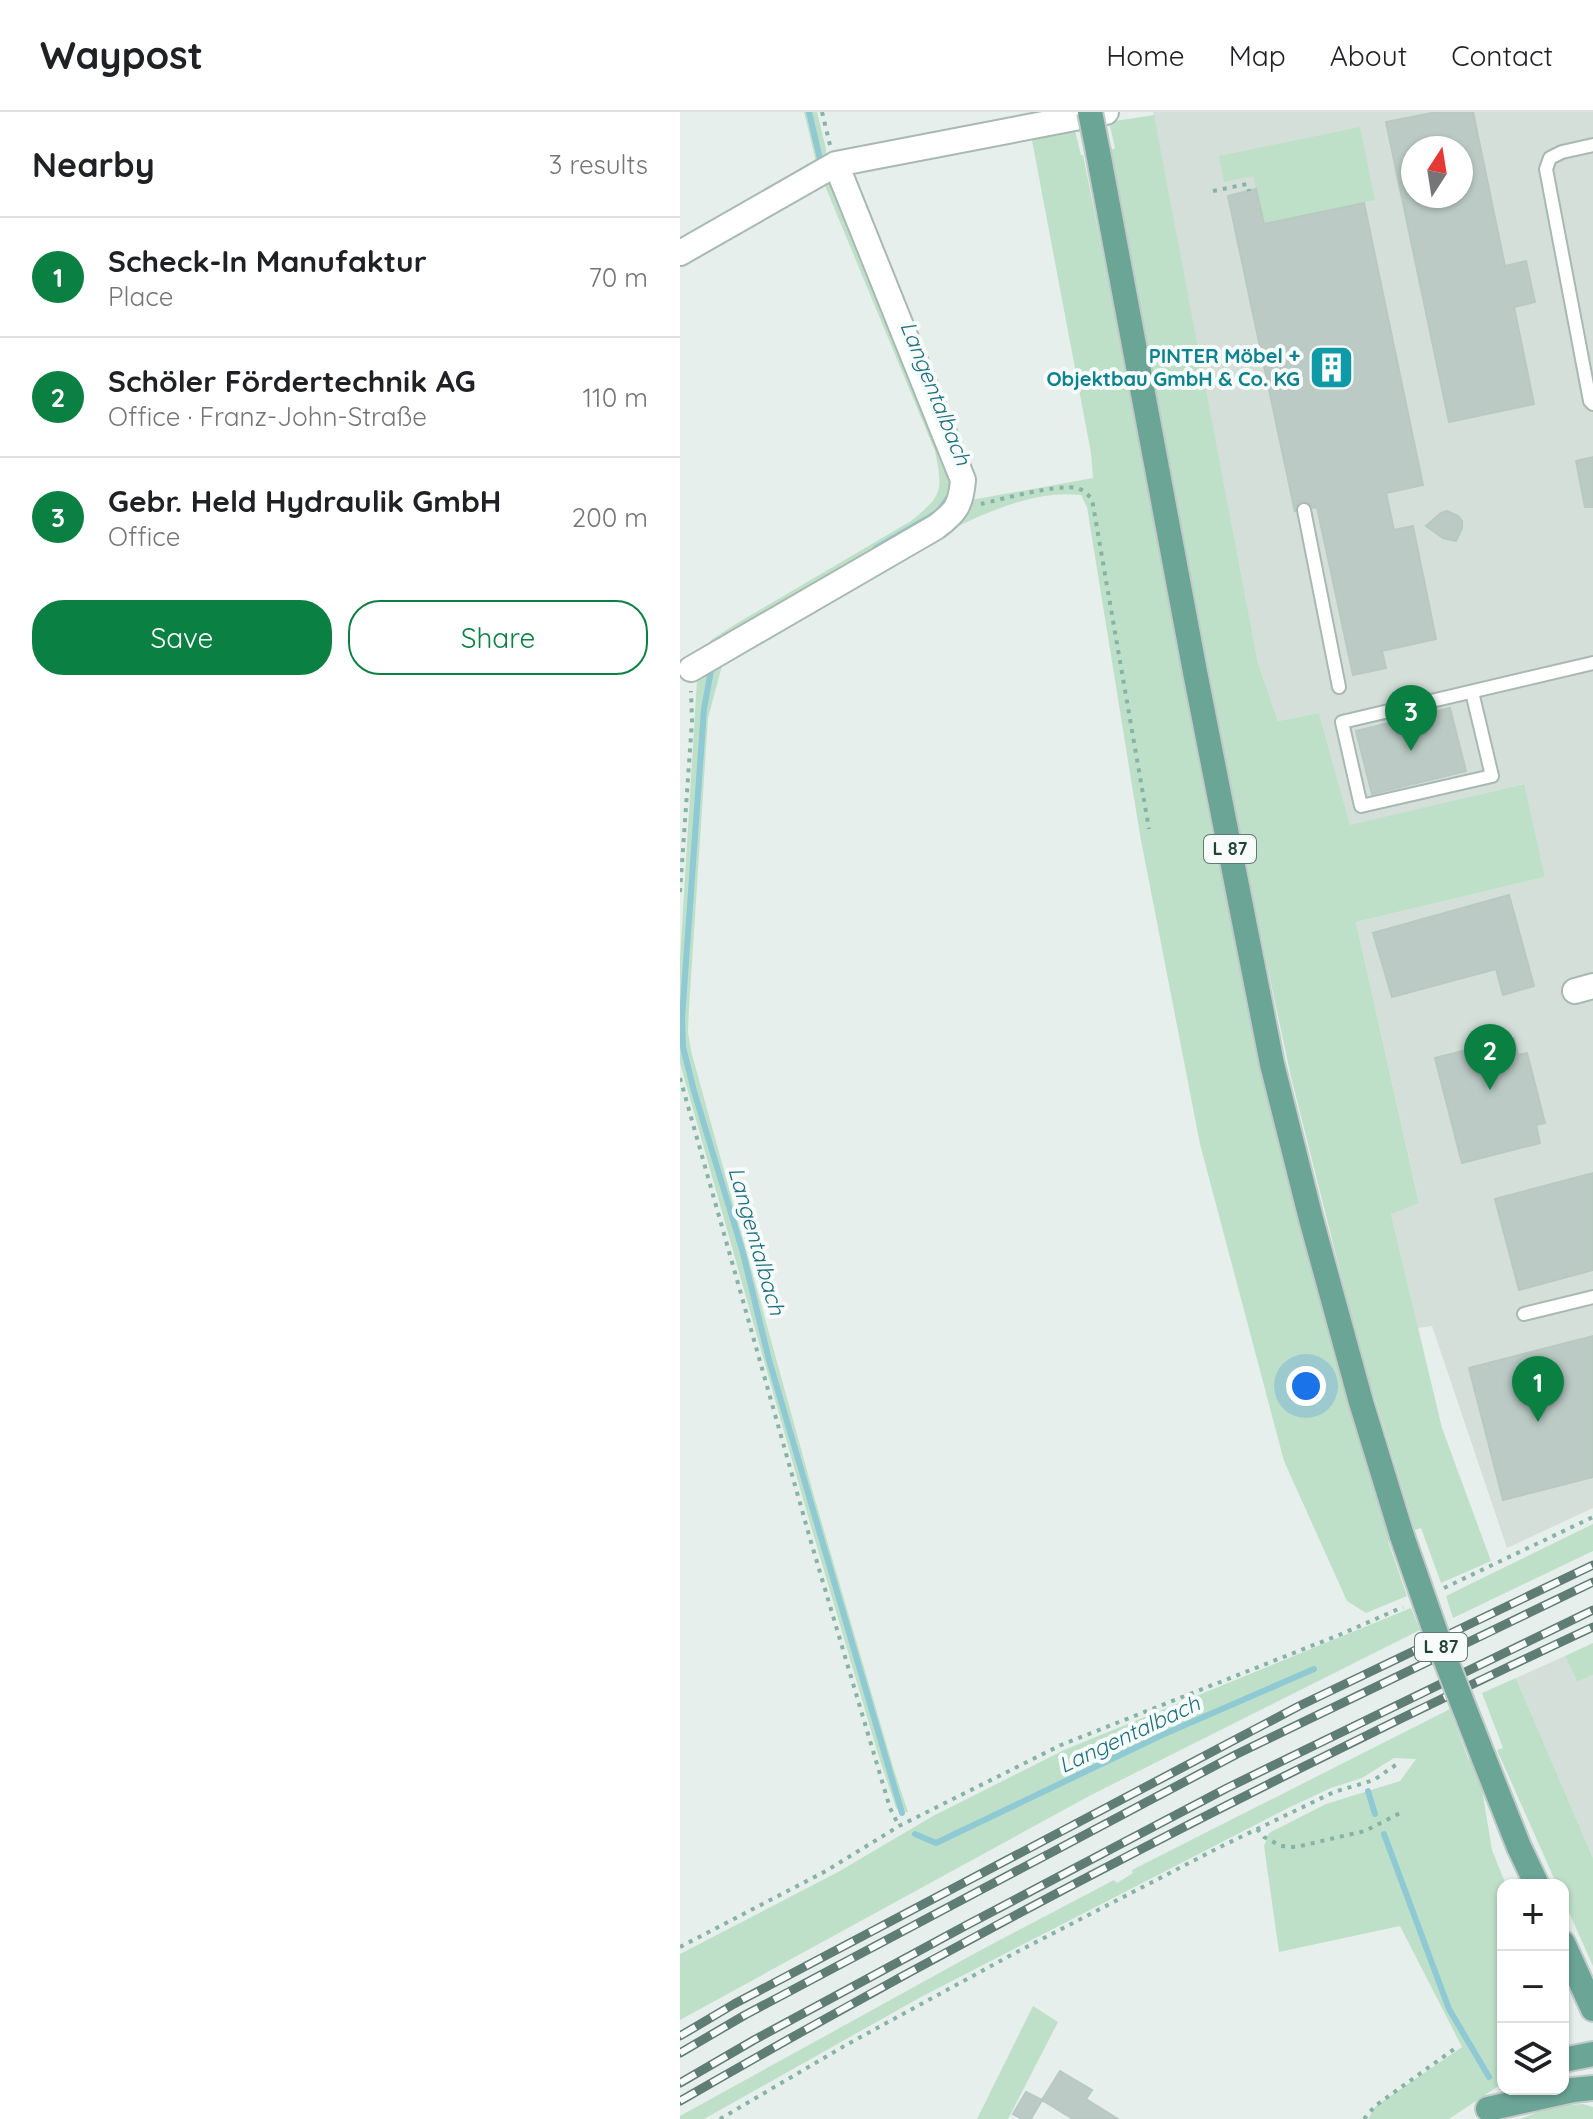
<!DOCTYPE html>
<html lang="en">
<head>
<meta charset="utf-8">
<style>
  body { margin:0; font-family:Quicksand,sans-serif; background:#f6f6f6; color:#202124 }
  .controls { position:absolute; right:24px; bottom:24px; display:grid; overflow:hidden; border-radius:16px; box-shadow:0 2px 6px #0004 }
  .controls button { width:72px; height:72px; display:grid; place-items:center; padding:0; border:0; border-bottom:2px solid #e0e0e0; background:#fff; color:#202124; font:40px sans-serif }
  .compass { position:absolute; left:721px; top:24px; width:72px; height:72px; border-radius:50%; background:#fff; box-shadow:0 2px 6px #0004; rotate:12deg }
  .you { position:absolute; left:626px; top:1274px; width:28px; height:28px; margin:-20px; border:6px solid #fff; border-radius:50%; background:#1a73e8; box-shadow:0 0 0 12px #1a73e833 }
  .badge { display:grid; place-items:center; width:52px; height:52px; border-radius:50%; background:#0b8043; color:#fff; font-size:26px; font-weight:700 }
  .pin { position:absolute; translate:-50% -66px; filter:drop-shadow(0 2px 4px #0008) }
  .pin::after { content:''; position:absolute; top:42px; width:28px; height:24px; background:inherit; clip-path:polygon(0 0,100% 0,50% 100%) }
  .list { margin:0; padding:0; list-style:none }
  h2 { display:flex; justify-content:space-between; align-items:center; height:104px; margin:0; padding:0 32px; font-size:34px }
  h2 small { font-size:26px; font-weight:400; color:#757577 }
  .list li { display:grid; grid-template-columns:52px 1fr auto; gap:24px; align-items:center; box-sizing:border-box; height:120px; padding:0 32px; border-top:2px solid #e0e0e0 }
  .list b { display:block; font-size:30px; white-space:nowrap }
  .list p { margin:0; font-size:26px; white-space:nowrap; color:#757577 }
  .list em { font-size:26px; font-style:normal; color:#757577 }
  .actions { display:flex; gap:16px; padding:24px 32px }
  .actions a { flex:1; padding:18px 0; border:2px solid #0b8043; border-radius:32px; text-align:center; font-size:28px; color:#0b8043 }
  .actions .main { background:#0b8043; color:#fff }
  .icon { flex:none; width:44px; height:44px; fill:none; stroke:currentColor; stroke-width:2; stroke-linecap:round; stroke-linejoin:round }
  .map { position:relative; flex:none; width:913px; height:2007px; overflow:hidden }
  header { display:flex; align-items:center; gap:48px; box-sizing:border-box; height:112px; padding:0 40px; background:#fff; border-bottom:2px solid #e0e0e0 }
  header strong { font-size:38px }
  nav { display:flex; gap:44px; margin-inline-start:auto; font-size:28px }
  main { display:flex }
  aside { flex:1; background:#fff }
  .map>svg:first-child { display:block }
  .built { fill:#d4dfda; fill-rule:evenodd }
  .green { fill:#bfe0c8 }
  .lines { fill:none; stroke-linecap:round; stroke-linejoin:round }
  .stream { stroke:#8ec9d4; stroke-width:6 }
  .building { fill:#bbcac4; stroke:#b8c9c2; stroke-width:2; fill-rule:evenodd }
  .service-casing { stroke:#a8b8b2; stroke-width:16 }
  .minor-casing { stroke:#a8b8b2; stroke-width:28 }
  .primary-casing { stroke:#c2cac8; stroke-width:28 }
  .path { stroke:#86b3a5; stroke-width:4; stroke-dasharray:4 6; stroke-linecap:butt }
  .service { stroke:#fff; stroke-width:12 }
  .minor { stroke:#fff; stroke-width:24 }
  .primary { stroke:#6aa596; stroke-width:24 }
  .rail-casing { stroke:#5f7d75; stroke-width:9 }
  .rail { stroke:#f7fbf9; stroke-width:6; stroke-dasharray:18; stroke-linecap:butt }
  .primary-bridge-casing { stroke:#c2cac8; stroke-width:28; stroke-linecap:butt }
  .primary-bridge { stroke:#6aa596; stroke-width:24 }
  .labels { text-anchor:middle; stroke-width:8; stroke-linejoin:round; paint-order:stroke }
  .shield { fill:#f7fbf9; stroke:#637a73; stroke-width:2 }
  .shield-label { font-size:18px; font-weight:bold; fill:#24423a }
  .culture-label { font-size:20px; font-weight:bold; fill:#0d838f; stroke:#f7fbf9; text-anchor:end }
  .water-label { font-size:22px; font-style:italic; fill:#1c6f80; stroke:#f7fbf9 }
</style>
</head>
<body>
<header>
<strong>Waypost</strong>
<nav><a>Home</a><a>Map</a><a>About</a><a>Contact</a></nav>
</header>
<main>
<aside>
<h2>Nearby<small>3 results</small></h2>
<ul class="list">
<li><span class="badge">1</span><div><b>Scheck-In Manufaktur</b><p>Place</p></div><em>70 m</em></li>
<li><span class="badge">2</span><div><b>Schöler Fördertechnik AG</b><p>Office · Franz-John-Straße</p></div><em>110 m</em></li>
<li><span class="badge">3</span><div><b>Gebr. Held Hydraulik GmbH</b><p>Office</p></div><em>200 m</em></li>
</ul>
<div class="actions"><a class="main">Save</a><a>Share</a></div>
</aside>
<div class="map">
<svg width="913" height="2007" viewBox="0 0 913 2007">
  <rect width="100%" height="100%" fill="#e6efeb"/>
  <path class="built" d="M 473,0 L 913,0 L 913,1396 L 827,1436 L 752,1214 L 738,1216 L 711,1102 L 739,1090 L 676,810 L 865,765 L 843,672 L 670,714 L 639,601 L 598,609 L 578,551 ZM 733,36 L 781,36 L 781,84 L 733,84 Z
    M 885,1544 L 897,1570 L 913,1563 L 913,1746 L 836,1566 Z"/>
  <path class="green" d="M 124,0 L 137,0 L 146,37 L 146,44 L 137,54 Z
    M 474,3 L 578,551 L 598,609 L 639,601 L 670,713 L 844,672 L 865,765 L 676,810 L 739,1091 L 711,1102 L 762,1316 L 811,1449 L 761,1471 L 741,1416 L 735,1418 L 680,1238 L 611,965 L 572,783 L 499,407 L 431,38 L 435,36 L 429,10 Z
    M 394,15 L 401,43 L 403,43 C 498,506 561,978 712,1427 L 708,1429 L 727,1484 L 686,1501 L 667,1489 L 604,1349 L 520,1032 L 460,723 L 407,395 L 401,383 C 345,376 282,413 233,436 L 291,388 L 413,366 L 411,341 L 351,23 Z
    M 680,15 L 695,88 L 584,112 L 573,64 L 544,70 L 539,44 Z
    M 153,68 L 276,363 L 270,398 L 26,540 L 31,528 L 54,513 L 231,409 C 263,383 263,379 255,339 L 143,69 Z
    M 45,543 L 28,606 L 9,896 L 8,920 L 11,939 L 134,1384 L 214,1658 L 228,1700 L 222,1701 L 216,1696 L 198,1642 L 125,1394 L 0,951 L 0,847 L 17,568 L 21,558 Z
    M 913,1412 L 913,1439 L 773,1506 L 766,1484 Z
    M 731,1496 L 740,1518 L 411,1683 L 0,1908 L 0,1842 L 158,1760 L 253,1704 L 384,1638 Z
    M 913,1531 L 913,1563 L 897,1570 L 885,1544 Z
    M 836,1566 L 913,1746 L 913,1854 L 883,1787 L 883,1773 L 877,1773 L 817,1638 L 823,1636 L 802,1581 Z
    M 770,1597 L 789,1649 L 795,1647 L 799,1659 L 812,1738 L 826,1773 L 823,1773 L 823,1971 L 769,2007 L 688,2007 L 696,1994 L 782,1935 L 720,1814 L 599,1840 L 584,1734 L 589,1721 L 646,1692 L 720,1669 L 736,1647 L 714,1646 L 682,1666 L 651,1676 L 608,1696 L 241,1885 L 24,2007 L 0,2007 L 0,2004 L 301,1838 L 434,1768 L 437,1771 L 453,1761 L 452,1758 Z
    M 353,1894 L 378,1910 L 328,2007 L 297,2007 Z
    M 903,1992 L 913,1995 L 913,2007 L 840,2007 L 873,1994 Z"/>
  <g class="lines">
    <path class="stream" d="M 129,0 L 140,47
      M 196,436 L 258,400 L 268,386
      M 32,553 L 24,597 L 2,906 L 3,935 L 14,979 L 63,1141 L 89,1248 L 222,1701
      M 688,1679 L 695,1702
      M 235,1722 L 256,1731 L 482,1623 L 634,1557
      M 704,1722 L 769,1897 L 809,1965"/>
  </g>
  <path class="building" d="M 757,0 L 793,0 L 825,154 L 846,149 L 855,190 L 834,195 L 854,292 L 769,310 L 706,10 ZM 733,36 L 781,36 L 781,84 L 733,84 Z
    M 576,77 L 584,112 L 684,91 L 743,373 L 706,381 L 714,418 L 733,414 L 756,527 L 702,539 L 706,556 L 673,563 L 637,395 L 633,396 L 628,390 L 622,389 L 616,394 L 615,400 L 548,84 Z
    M 913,345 L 913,395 L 905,395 L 896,349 Z
    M 767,399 L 778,404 L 782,409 L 782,416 L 776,429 L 763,426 L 746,414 L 761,401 Z
    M 770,596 L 786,659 L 692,682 L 676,619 Z
    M 829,783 L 854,874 L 823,883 L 816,857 L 712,885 L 693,821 Z
    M 834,926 L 838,943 L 847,941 L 865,1011 L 856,1013 L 860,1031 L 782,1051 L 755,946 Z
    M 913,1061 L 913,1158 L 839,1178 L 815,1087 Z
    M 913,1224 L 913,1365 L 823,1388 L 789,1256 Z
    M 380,1959 L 412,1978 L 406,1987 L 438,2007 L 393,2007 L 362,1988 Z
    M 346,1980 L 362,1988 L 351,2007 L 342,2007 L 333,2002 Z"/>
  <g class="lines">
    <defs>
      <path id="service" d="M 913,33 L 882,40 L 870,46 L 866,57 L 910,289 L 913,292
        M 624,398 L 659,575
        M 792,580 L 812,664 L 681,694 L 662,610 L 913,551
        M 844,1202 L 913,1185"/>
      <path id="minor" d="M 0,141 L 156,52 L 426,0
        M 11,557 L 256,415 C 276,400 281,393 283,368 L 156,52
        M 895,879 L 913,874"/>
      <path id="primary" d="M 418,40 L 515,560 L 592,952 L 631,1107 L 681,1290 L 722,1424
        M 803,1644 L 839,1735 L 857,1773
        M 883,1831 L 913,1897
        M 883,1948 L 913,1942
        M 808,1997 L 893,1978 L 913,1976"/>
    </defs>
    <use href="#service" class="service-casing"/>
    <use href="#minor" class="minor-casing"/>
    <use href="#primary" class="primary-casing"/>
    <path class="path" d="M 142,0 L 150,33
      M 533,79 L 567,72 L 569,79
      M 301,392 C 322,387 377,372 396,376 C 403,377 407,382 412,387 L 469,717
      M 0,780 L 12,609 L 11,579
      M 0,966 L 131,1430 L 210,1696 L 219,1714
      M 764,1476 L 913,1405
      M 577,1717 L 584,1725 L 601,1734 L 616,1735 L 685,1719 L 724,1699
      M 0,1835 L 146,1759 L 219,1714 L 381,1633 L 659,1523 L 723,1495
      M 40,2007 L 166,1933 L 333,1842 L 542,1734 L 654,1680 L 694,1668 L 720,1650
      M 684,2007 L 695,1994 L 777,1935"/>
    <use href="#service" class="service"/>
    <use href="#minor" class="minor"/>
    <use href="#primary" class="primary"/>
    <defs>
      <path id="rail" d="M 0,1924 L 54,1892 L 619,1594 L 913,1453
        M 0,1941 L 65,1903 L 557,1642 L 913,1470
        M 0,1971 L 74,1928 L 285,1814 L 547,1676 L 913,1498
        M 0,1989 C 297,1818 602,1660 913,1515"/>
    </defs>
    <use href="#rail" class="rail-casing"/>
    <use href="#rail" class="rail"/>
    <defs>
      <path id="primary-bridge" d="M 410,0 L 418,40
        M 722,1424 L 761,1536 L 803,1644"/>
    </defs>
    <use href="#primary-bridge" class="primary-bridge-casing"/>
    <use href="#primary-bridge" class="primary-bridge"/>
  </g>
  <defs>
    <symbol id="building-square" viewBox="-11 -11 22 22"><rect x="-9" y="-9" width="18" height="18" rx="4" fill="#0f9aa8" stroke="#f7fbf9"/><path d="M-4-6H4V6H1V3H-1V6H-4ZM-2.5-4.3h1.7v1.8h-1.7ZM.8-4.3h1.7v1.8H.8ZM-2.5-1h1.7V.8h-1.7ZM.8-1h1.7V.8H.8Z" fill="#fff"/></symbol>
  </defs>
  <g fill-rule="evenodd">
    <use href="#building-square" x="626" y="230" width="51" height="51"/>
  </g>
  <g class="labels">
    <g class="shield">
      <rect x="524" y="723" width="52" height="28" rx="6"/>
      <rect x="735" y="1521" width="52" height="28" rx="6"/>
    </g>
    <g class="shield-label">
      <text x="550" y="743">L 87</text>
      <text x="761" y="1541">L 87</text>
    </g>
    <g class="culture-label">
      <text x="620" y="251">PINTER Möbel +<tspan x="620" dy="23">Objektbau GmbH &amp; Co. KG</tspan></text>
    </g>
    <g class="water-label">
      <text transform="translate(256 281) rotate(68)" y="8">Langentalbach</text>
      <text transform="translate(77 1129) rotate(74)" y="8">Langentalbach</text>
      <text transform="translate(449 1622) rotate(-25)" y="8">Langentalbach</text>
    </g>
  </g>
</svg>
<div class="controls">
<button>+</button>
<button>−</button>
<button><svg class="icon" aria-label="layers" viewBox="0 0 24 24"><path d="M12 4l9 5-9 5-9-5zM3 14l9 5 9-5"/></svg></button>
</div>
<svg class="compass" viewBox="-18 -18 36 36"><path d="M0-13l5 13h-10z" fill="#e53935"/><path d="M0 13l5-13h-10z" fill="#757577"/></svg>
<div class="you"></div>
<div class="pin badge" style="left:858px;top:1310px">1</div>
<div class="pin badge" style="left:810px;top:978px">2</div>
<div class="pin badge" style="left:731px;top:639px">3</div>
</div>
</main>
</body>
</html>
